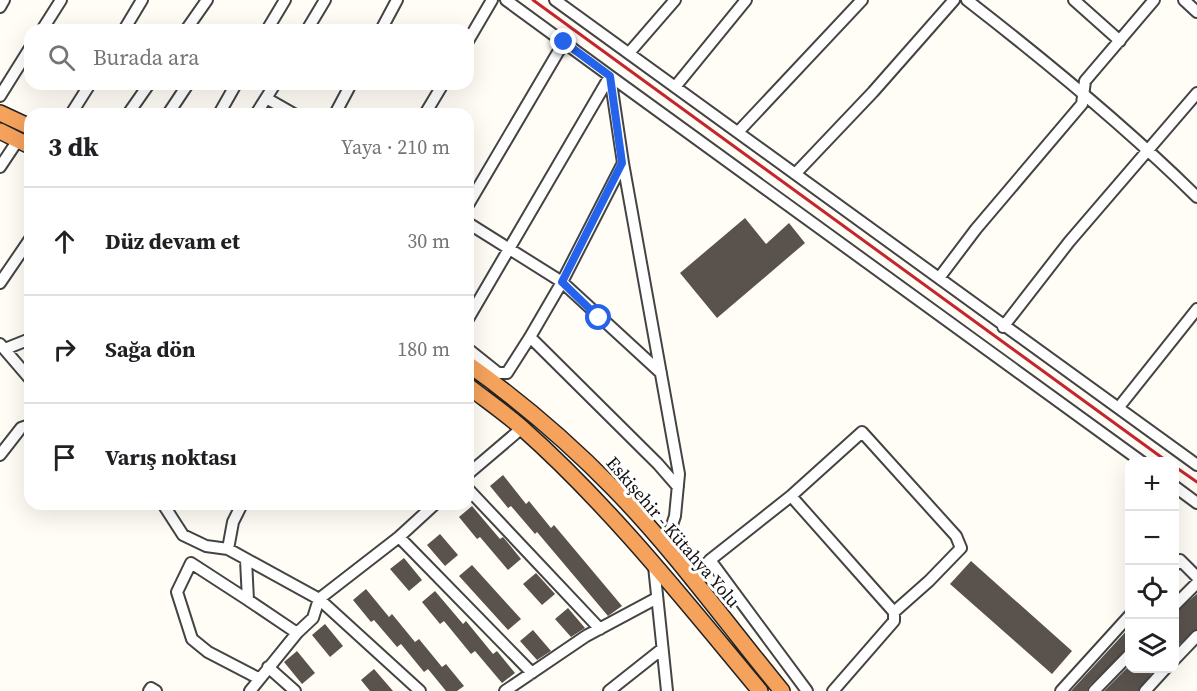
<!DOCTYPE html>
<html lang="tr">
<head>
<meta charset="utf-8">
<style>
  body { margin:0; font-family:"Source Serif 4",serif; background:#f6f6f6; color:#202124 }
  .controls { position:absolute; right:18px; bottom:18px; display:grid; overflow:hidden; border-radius:12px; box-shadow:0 6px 24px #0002 }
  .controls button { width:54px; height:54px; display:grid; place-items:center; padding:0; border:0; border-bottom:2px solid #e0e0e0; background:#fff; color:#202124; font:30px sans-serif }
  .stop { position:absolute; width:18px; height:18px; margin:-14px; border:4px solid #2563eb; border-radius:50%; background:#fff }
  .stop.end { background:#2563eb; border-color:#fff; box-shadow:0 2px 6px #0008 }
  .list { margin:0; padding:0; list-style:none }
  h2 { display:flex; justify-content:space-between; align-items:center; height:78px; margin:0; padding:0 24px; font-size:26px }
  h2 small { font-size:20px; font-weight:400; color:#757577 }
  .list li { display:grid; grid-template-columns:39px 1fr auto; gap:18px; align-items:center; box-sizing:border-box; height:108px; padding:0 24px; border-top:2px solid #e0e0e0 }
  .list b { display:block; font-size:22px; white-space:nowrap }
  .list em { font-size:20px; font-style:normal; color:#757577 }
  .icon { flex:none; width:33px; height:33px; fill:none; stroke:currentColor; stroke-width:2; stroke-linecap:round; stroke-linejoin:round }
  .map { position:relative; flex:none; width:1197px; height:691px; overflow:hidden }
  .search { position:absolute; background:#fff; box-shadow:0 6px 24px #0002; left:24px; top:24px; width:450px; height:66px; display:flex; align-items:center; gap:15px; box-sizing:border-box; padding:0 21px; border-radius:18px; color:#757577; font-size:22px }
  .panel { position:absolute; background:#fff; box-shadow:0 6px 24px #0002; left:24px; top:108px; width:450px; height:402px; border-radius:18px }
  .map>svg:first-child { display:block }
  .building { fill:#5a524d }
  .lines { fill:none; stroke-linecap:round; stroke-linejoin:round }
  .minor-casing { stroke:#444; stroke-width:14 }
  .highway-casing { stroke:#222; stroke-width:18 }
  .minor { stroke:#fff; stroke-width:10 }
  .highway { stroke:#f5a25d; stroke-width:15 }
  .rail { stroke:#c4262e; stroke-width:3 }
  .route { stroke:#2563eb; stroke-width:8 }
  .labels { text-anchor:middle; stroke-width:6; stroke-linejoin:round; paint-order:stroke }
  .street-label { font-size:18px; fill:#111; stroke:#fff }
</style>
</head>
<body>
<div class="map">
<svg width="1197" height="691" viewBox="0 0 1197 691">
  <rect width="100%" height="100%" fill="#fffdf5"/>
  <path class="building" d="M 745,218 L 766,244 L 789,223 L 805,243 L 717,318 L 680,273 Z
    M 503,475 L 526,504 L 529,501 L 551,528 L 554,525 L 622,606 L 608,616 L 537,532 L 535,534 L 511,506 L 508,508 L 490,486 Z
    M 472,506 L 500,539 L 503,537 L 521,559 L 508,570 L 480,537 L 477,539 L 459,517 Z
    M 440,534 L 458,555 L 445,566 L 427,545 Z
    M 404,558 L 422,580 L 409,591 L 390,569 Z
    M 971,561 L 1072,651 L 1052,674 L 950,584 Z
    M 472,565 L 521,619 L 508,630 L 459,576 Z
    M 536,573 L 555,594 L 542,605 L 523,584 Z
    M 366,589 L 389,617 L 392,614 L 415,642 L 419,639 L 442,667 L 446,664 L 464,686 L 457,691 L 446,691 L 428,669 L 424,672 L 401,644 L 397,647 L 374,620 L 371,622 L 353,600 Z
    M 435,591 L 463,624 L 466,621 L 493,654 L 497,651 L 515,673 L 502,683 L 475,651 L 471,654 L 444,621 L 440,624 L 422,602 Z
    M 1197,594 L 1197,629 L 1174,649 L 1174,613 Z
    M 568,608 L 585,628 L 571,637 L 555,619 Z
    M 325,624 L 343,646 L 330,657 L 312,635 Z
    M 1130,627 L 1130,647 L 1089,686 L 1087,691 L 1071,691 Z
    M 533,630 L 551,651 L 537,660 L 520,641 Z
    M 297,651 L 315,673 L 302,684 L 284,662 Z
    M 1130,665 L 1130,669 L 1155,669 L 1138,691 L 1104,691 Z
    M 374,669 L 393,691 L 370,691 L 361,680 Z"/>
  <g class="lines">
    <defs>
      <path id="minor" d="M 555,0 L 1197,465
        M 967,0 C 1047,62 1125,126 1197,197
        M 1074,0 L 1120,41
        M 1184,0 L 1197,12
        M 0,7 L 4,0
        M 42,30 L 61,0
        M 124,30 L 142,0
        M 186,30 L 207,0
        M 267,30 L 285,0
        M 307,30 L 325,0
        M 381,30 L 397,0
        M 468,41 L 492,0
        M 629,53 L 675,0
        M 675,87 L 746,0
        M 0,96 L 30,48
        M 266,98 L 294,114
        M 71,114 L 90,84
        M 128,114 L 149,84
        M 168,114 L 188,84
        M 219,114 L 236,84
        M 256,114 L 275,84
        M 335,114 L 351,84
        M 425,114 L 443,84
        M 739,131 L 862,0
        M 623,163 L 562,282 L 530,337 L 658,464 L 678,487
        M 0,167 L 18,140
        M 796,173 L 873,92 L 954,0
        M 468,205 L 564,42
        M 468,223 L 562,282 L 661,373
        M 939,278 L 976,229 L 1082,104 L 1085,81 L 1154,0
        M 0,283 L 30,239
        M 468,319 L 610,76 L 506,0
        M 1003,327 L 1069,242 L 1197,93
        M 0,344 L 30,379
        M 5,349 L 30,339
        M 468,349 L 498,373 L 507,373 L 530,337
        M 1119,407 L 1197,309
        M 0,455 L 21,428 L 30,425
        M 468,474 L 522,428
        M 1174,486 L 1197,503
        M 468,489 L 600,629
        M 791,496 L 894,612 L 894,621 L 833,691
        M 163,504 L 183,535 L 206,546 L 228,549 L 319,599 L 420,691
        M 399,537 L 532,673
        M 665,546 L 675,516 L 679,474 L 623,163 L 610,76 L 1142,462
        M 228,549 L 233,522 L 242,504
        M 246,560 L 248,600 L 297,633
        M 710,560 L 807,691
        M 654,566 L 667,691
        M 1174,566 L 1180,560 L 1197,577
        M 691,580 L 710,560 L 791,496 L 862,432 L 956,536 L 961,548 L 929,581 L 894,612
        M 248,600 L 191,563 L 177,592 L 192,639 L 208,652 L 258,678
        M 1174,606 L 1197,583
        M 1174,660 L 1197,636
        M 268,667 L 295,691
        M 149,691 L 151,688 L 156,691
        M 250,691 L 297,633 L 313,618 L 319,599 L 399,537 L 435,504
        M 505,691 L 586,636 L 657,598
        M 609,691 L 662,649
        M 1061,691 L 1130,615
        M 1094,691 L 1130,654
        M 1145,691 L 1166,668"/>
      <path id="highway" d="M 0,113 L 30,127
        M 0,131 L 30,146
        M 468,364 C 520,401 568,442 613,488 C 674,550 726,623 782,691
        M 468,386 C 486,400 505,413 522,428 C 610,506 685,601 760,691"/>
    </defs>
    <use href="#minor" class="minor-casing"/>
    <use href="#highway" class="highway-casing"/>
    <use href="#minor" class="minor"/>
    <use href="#highway" class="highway"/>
    <path class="rail" d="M 533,0 L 1168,462
      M 1174,466 L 1197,482"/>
  </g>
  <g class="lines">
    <path class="route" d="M 564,42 L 610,76 L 622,163 L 562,282 L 599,318"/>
  </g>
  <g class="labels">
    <g class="street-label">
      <text transform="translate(673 532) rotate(49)" y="6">Eskişehir - Kütahya Yolu</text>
    </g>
  </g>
</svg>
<div class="controls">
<button>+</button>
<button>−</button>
<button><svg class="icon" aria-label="locate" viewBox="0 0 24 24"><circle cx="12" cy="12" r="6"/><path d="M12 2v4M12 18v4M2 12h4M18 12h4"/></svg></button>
<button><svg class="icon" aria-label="layers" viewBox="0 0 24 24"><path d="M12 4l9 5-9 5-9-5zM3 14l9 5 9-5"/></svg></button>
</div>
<div class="stop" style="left:599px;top:318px"></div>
<div class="stop end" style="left:564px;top:42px"></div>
<div class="search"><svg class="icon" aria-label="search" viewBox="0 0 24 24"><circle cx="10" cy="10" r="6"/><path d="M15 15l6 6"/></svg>Burada ara</div>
<section class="panel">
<h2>3 dk<small>Yaya · 210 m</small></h2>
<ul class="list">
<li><svg class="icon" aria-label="ahead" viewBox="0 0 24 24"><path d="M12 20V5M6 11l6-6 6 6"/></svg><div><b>Düz devam et</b></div><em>30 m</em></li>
<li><svg class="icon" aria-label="right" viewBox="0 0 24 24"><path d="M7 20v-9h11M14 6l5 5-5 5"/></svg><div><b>Sağa dön</b></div><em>180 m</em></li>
<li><svg class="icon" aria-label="arrive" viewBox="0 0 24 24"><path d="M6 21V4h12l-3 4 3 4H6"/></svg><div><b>Varış noktası</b></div></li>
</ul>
</section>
</div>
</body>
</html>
